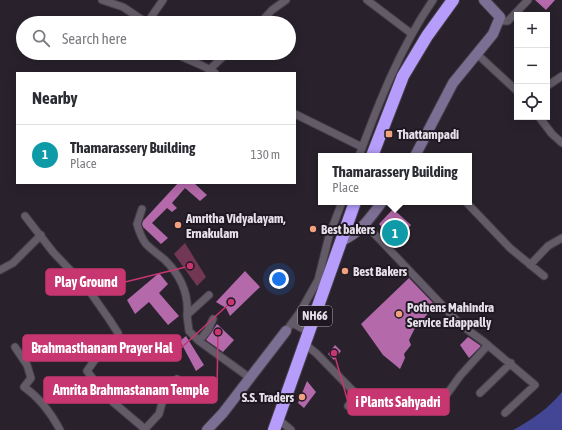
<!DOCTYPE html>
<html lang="en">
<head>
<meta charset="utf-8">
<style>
  body { margin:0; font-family:"Asap Condensed",sans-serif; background:#f7f7f7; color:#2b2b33 }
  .controls { position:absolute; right:12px; top:12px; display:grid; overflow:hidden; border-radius:0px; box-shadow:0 2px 10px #0003 }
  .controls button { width:36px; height:36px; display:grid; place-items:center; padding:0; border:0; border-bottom:1px solid #e1e1e2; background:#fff; color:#2b2b33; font:20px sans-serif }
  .you { position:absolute; left:279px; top:279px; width:14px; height:14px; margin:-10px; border:3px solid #fff; border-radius:50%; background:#1a73e8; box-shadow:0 0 0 6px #1a73e833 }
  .badge { display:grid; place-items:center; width:26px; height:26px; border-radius:50%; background:#2563eb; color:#fff; font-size:13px; font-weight:700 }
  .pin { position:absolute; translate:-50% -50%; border:2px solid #fff; box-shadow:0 1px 4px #0006 }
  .popup { position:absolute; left:318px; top:153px; width:154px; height:52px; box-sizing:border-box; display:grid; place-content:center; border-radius:0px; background:#fff; filter:drop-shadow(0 1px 3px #0005); font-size:13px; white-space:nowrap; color:#7c7c81 }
  .popup b { font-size:15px; color:#2b2b33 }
  .popup::after { content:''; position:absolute; left:50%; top:100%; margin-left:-8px; border:8px solid transparent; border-top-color:#fff }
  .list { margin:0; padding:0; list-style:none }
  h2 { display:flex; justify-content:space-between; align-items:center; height:52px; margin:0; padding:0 16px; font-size:17px }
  h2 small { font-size:13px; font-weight:400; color:#7c7c81 }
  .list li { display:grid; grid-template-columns:26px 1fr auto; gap:12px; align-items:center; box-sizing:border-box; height:60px; padding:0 16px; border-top:1px solid #e1e1e2 }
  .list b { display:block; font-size:15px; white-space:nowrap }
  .list p { margin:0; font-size:13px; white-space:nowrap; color:#7c7c81 }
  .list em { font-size:13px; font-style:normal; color:#7c7c81 }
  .icon { flex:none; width:22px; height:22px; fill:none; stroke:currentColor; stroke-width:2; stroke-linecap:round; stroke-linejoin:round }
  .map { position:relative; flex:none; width:562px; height:430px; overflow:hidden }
  .search { position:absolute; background:#fff; box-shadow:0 2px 10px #0003; left:16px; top:16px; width:280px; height:44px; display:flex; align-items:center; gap:10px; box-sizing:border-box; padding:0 14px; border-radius:22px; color:#7c7c81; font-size:15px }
  .panel { position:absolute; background:#fff; box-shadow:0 2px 10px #0003; left:16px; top:72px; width:280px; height:112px; border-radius:0px }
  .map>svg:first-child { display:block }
  .green { fill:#713755 }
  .water { fill:#424695 }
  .building { fill:#b369aa }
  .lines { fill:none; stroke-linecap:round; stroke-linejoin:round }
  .street-casing { stroke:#443e48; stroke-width:9 }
  .secondary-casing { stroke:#443e48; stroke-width:12 }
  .highway-casing { stroke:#443e48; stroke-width:14 }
  .street { stroke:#635b68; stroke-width:7 }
  .secondary { stroke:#7c6f94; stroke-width:10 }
  .highway { stroke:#b69dfb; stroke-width:12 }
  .poi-dot { fill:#f2a17e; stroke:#1f1823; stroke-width:1.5 }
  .labels { text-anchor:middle; stroke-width:4; stroke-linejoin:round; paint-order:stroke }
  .shield { fill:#1f1823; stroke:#aaa5ae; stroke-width:1 }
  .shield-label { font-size:12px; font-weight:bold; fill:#e6e1e9 }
  .poi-label { font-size:13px; font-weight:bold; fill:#e6e1e9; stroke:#1f1823; text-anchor:start }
  .leader { fill:none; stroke:#c73670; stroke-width:1.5 }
  .callout-dot { fill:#c73670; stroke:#1f1823; stroke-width:1.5 }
  .callout { fill:#c73670; stroke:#c73670; stroke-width:1.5 }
  .callout-label { font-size:14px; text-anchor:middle; font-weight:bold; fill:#fff }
</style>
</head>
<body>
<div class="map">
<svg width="562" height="430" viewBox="0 0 562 430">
  <rect width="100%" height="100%" fill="#29222d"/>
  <path class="green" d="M 185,243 L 206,277 L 197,286 L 174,254 Z"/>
  <path class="water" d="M 562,392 L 562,430 L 513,430 C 532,420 549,408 562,392 Z"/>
  <path class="building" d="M 535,0 L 555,0 L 546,10 Z
    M 178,183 L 194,183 L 207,195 L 200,201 L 185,188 L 172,203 L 177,208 L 172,212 L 167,208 L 152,223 L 168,238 L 161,244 L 143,227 L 142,224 L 143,221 Z
    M 393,209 L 411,225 L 395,241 L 379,224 Z
    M 245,271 L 260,287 L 230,316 L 226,308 L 216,302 Z
    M 159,273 L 168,284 L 159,293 L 179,316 L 168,325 L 149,302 L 135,314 L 127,300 Z
    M 409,278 L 435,305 L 414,330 L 409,340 L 411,345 L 404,354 L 405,358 L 400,369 L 383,355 L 361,324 Z
    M 217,324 L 234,340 L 223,352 L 206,340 Z
    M 186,336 L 204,365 L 196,371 L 180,341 Z
    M 468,337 L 481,346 L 469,358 L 460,345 Z
    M 335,345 L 341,351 L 334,360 L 328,354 Z
    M 307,381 L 316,392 L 304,408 L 298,403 Z"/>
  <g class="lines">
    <defs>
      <path id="street" d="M 102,0 L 123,7 L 147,23 L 163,0
        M 367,0 L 412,34
        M 498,21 L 508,21 L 528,0
        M 260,23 L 272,10 L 286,0
        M 175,53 C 188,61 203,64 215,73
        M 477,54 L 517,91
        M 210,69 L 227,53
        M 547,86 L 562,76
        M 295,114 L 362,147
        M 539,117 L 552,134 L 562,143
        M 359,156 C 379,102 400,48 433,0
        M 466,202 L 510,248 L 544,276
        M 142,209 L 137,224 C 139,231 142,239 146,244 C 152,250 159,255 165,260 C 180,275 189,294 187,315
        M 25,216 L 53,252 L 88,289 L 109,319 L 118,333 L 118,338 C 105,347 96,357 87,371 L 101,389 L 114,403 L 146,430
        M 365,224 L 461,325 L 483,341 L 535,385 L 505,413
        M 530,265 L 548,246 L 562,238
        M 0,270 L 13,263 L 41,235
        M 213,319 L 208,330 L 199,341 L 250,378
        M 292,323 L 309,332
        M 286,331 L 300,312 L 318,280 L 329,236 L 342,202
        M 199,341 L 189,331 L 187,315 L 209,295
        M 305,344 L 317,354 L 354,392 L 354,398 L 348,406
        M 15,347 L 27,365 L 31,378 L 24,387 C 40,398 51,413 60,430
        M 480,393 L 511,363
        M 447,394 L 460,376 L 488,345
        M 278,419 L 291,430
        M 145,429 L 159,414 L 167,385 L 177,379"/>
      <path id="secondary" d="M 415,156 L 453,83 L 493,34 L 500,17 L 484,0
        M 341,241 C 360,233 370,218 382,202
        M 207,430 L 223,413 L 286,331"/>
      <path id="highway" d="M 372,156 L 403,76 L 427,36 L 453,0
        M 274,430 L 355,202"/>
    </defs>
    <use href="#street" class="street-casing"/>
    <use href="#secondary" class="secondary-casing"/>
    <use href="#highway" class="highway-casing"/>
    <use href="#street" class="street"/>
    <use href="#secondary" class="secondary"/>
    <use href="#highway" class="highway"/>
  </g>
  <g class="poi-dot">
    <rect x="385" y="130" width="8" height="8" rx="2"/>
    <circle cx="178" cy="225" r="4"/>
    <circle cx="313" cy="229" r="4"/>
    <circle cx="345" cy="271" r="4"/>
    <circle cx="399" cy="314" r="4"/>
    <circle cx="302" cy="397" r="4"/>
  </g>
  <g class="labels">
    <rect class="shield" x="298" y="306" width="34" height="20" rx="3"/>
    <g class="shield-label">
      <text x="315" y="320">NH66</text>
    </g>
    <g class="poi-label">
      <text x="397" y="139">Thattampadi</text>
      <text x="186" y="223">Amritha Vidyalayam,<tspan x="186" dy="15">Ernakulam</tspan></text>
      <text x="321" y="234">Best bakers</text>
      <text x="353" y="276">Best Bakers</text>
      <text x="407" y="312">Pothens Mahindra<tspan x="407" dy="15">Service Edappally</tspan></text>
      <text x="294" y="402" text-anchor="end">S.S. Traders</text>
    </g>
  </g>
  <path class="leader" d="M190 266L125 282M231 302L181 348M218 332L217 390M334 353L348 402"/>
  <g class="callout-dot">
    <circle cx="190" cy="266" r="4"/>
    <circle cx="231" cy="302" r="4"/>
    <circle cx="218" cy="332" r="4"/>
    <circle cx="334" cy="353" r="4"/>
  </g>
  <g class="callout">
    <rect x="46" y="269" width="79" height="26" rx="4"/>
    <rect x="23" y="335" width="158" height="26" rx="4"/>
    <rect x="44" y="377" width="173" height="26" rx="4"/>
    <rect x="348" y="389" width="101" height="26" rx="4"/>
  </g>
  <g class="callout-label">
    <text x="86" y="287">Play Ground</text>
    <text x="102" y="353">Brahmasthanam Prayer Hal</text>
    <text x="131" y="395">Amrita Brahmastanam Temple</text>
    <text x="398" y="407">i Plants Sahyadri</text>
  </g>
</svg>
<div class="controls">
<button>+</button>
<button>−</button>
<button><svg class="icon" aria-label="locate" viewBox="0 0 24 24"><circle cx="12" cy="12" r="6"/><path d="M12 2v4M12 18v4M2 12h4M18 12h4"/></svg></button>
</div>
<div class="you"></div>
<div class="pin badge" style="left:395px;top:233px;background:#0f9aa8">1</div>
<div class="popup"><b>Thamarassery Building</b>Place</div>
<div class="search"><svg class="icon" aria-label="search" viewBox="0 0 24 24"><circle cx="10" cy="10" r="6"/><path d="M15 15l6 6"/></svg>Search here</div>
<section class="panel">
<h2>Nearby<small></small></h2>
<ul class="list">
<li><span class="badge" style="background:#0f9aa8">1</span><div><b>Thamarassery Building</b><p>Place</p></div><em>130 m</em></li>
</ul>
</section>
</div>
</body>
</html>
